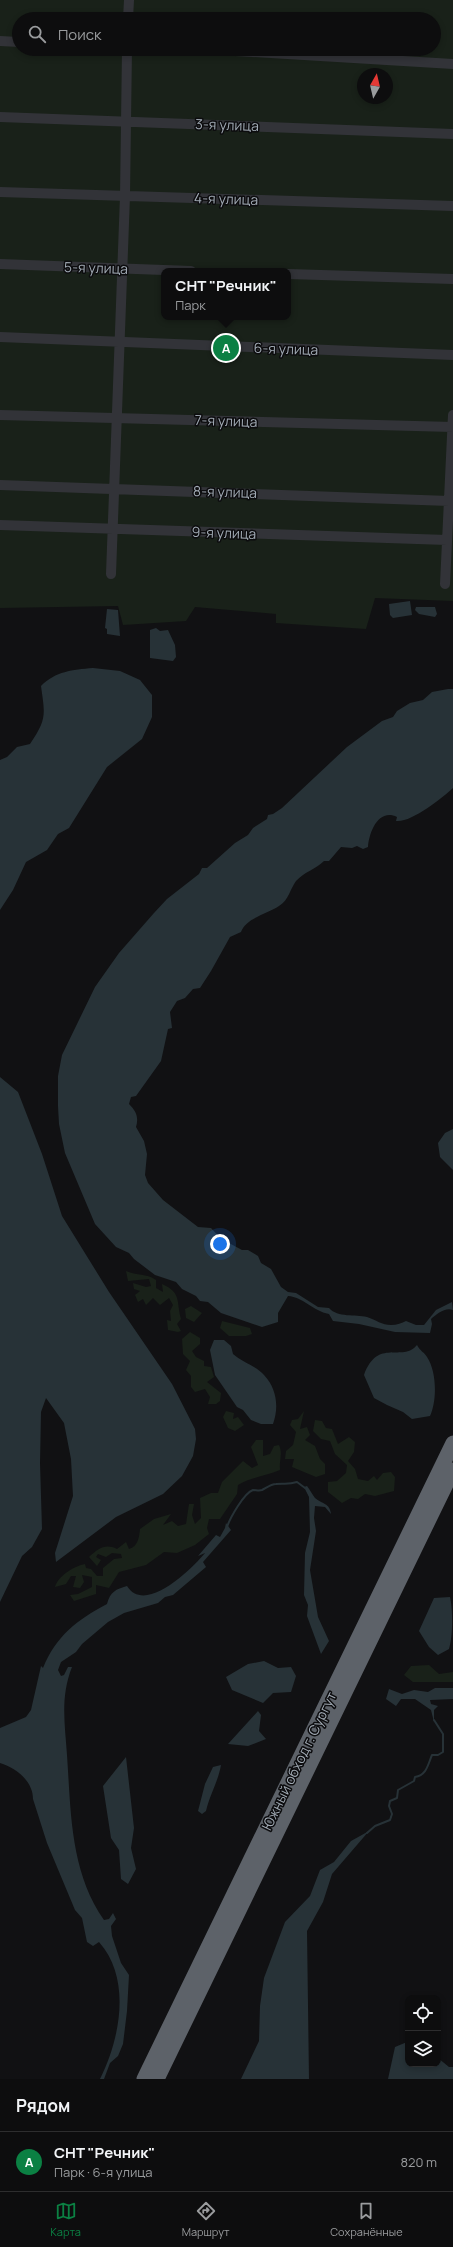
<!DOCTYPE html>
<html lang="ru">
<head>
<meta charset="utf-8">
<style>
  body { margin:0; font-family:Manrope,sans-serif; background:#1b1b1c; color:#f1f3f6 }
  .controls { position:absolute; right:12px; bottom:12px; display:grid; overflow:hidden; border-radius:8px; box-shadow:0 2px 6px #0003 }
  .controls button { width:36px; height:36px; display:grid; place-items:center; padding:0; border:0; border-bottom:1px solid #2d2d2e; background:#0d0d0e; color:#f1f3f6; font:20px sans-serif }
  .compass { position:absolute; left:357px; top:68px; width:36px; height:36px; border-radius:50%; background:#0d0d0e; box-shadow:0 2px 6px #0003; rotate:8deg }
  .you { position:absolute; left:220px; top:1244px; width:14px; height:14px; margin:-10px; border:3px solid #fff; border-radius:50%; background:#1a73e8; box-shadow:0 0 0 6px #1a73e833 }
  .badge { display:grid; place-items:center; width:26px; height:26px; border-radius:50%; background:#0b8043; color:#fff; font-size:13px; font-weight:700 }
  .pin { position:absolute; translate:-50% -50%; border:2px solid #fff; box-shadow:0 1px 4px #0006 }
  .popup { position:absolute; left:161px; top:268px; width:130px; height:52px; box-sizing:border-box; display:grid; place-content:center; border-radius:8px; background:#0d0d0e; filter:drop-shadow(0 1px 3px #0005); font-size:13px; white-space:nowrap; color:#9a9c9e }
  .popup b { font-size:15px; color:#f1f3f6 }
  .popup::after { content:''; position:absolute; left:50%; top:100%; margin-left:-8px; border:8px solid transparent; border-top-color:#0d0d0e }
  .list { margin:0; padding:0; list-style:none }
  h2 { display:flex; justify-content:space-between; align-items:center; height:52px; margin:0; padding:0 16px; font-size:17px }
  h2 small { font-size:13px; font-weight:400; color:#9a9c9e }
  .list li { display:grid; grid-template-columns:26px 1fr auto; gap:12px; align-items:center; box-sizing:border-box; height:60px; padding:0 16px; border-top:1px solid #2d2d2e }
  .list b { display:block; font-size:15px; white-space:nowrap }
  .list p { margin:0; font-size:13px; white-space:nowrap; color:#9a9c9e }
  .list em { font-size:13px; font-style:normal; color:#9a9c9e }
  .icon { flex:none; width:22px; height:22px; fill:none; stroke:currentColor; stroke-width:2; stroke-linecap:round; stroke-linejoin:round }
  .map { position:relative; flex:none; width:453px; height:2079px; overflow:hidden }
  .search { position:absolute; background:#0d0d0e; box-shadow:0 2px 6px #0003; left:12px; right:12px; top:12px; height:44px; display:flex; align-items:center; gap:10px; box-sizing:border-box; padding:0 14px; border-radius:22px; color:#9a9c9e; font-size:15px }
  .sheet { height:112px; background:#0d0d0e }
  nav { display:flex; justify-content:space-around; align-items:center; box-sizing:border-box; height:56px; border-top:1px solid #2d2d2e; background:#0d0d0e; font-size:11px; color:#9a9c9e }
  nav a { display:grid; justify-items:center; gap:2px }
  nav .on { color:#0b8043 }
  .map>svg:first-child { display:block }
  .green { fill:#192119; fill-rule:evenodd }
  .water { fill:#273237 }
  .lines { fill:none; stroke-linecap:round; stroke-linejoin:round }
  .stream { stroke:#273237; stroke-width:2 }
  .minor { stroke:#323338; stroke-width:10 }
  .highway { stroke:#5d6269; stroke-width:15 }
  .labels { text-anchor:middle; stroke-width:3; stroke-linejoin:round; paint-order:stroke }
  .street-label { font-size:14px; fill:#a1aab4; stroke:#0c0c0e }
</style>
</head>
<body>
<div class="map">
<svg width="453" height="2079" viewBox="0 0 453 2079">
  <rect width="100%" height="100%" fill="#111113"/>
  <path class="green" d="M 0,0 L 453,0 L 453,601 L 375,598 L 366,629 L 276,623 L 276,614 L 195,607 L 186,621 L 123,625 L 118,606 L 0,608 ZM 19,19 L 434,19 L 434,49 L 19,49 ZM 363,74 L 387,74 L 387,98 L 363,98 ZM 164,271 L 288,271 L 288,317 L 164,317 Z
    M 126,1271 C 137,1276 146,1273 156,1280 L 156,1288 L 163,1292 L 162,1284 C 182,1293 176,1301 181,1319 L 177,1324 L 181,1331 L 178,1332 L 168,1330 L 167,1320 L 171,1321 L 170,1311 L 173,1305 L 169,1298 L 160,1305 L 153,1298 L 146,1305 L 143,1299 L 138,1302 L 135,1295 L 140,1291 L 134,1289 L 133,1283 L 146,1287 L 151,1286 L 149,1279 L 128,1281 Z
    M 191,1306 L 202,1313 L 194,1322 L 186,1318 L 185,1309 Z
    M 222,1321 L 250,1328 L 252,1334 L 246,1336 L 229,1336 L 220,1328 Z
    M 190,1332 L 200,1338 L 200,1344 L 192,1351 L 196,1357 L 204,1361 L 204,1366 L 211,1367 L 214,1377 L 207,1382 L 221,1393 L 220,1401 L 216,1404 L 208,1404 L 210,1397 L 205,1389 L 195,1392 L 191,1387 L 191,1376 L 186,1370 L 190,1361 L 183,1354 L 182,1339 Z
    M 226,1411 L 234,1413 L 233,1419 L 238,1417 L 244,1425 L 235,1431 L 228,1428 L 223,1417 Z
    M 304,1411 L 300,1429 L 307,1427 L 310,1435 L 305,1440 L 315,1446 L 320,1459 L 325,1464 L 325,1474 L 316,1477 L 292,1467 L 294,1459 L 285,1459 L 286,1451 L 293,1445 L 296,1432 L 290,1425 L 292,1420 L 298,1419 Z
    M 315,1420 L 322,1421 L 326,1428 L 332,1429 L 338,1444 L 349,1437 L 355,1442 L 354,1452 L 348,1461 L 355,1469 L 358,1479 L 368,1481 L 374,1476 L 377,1480 L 383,1473 L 391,1472 L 395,1477 L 394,1491 L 375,1496 L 365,1494 L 358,1499 L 351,1498 L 342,1503 L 328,1492 L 328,1482 L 337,1481 L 346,1473 L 347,1465 L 335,1454 L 330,1441 L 321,1439 L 313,1431 Z
    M 256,1440 L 263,1440 L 263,1456 L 270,1454 L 274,1446 L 279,1445 C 283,1454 279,1460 280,1470 C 265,1476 252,1477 238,1485 L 237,1494 L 220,1519 L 209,1519 L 207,1528 L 209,1534 L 195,1545 L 177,1553 L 164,1552 L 146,1565 L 119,1572 L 109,1588 L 96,1585 L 96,1594 L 74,1601 L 70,1595 L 78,1594 L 92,1587 L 92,1577 L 82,1575 L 84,1582 L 80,1588 L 73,1587 L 76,1576 L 71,1576 L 66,1584 L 55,1587 C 58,1576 74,1566 85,1564 L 86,1568 L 91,1569 L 97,1576 L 103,1576 L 103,1568 L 114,1559 L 122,1558 L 121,1554 L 112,1553 L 106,1557 L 98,1554 L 96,1557 L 101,1560 L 97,1566 L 89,1557 C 98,1549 105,1543 117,1549 L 126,1542 L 129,1549 C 138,1546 139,1538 140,1529 L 154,1519 L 171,1514 L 163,1525 L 172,1521 L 178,1526 L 186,1524 L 189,1504 L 194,1504 L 192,1515 L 195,1524 L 201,1518 L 200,1498 L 211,1493 L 218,1493 L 222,1482 L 243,1461 L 252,1468 L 258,1465 L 251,1447 Z
    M 429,1665 L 439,1674 L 453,1672 L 453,1682 L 413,1682 L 404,1675 L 411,1666 Z"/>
  <path class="water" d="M 410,601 L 412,615 L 393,618 L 390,615 L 389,604 Z
    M 416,607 L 435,607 L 437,614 L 435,617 L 419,614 L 415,610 Z
    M 107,609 L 118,610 L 120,636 L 107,634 L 107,629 L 105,628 Z
    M 156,628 L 160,631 L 168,630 L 175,645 L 176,657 L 173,661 L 150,658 L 150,630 Z
    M 93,668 L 120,671 L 140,680 L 152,695 L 152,717 L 142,739 L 107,767 L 69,828 L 58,834 L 47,850 L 26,862 L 13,890 L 0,910 L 0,760 L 7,757 L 17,747 L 30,744 C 47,719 45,715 41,686 C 56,671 72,670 93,668 Z
    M 448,689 L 453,689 L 453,788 C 442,798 411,823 396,821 L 397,817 C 378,808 369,833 368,847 L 363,849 L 357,846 L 352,848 L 341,847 L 329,861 L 324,861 C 316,869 304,872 296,881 C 290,889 289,900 279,906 C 267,914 246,918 241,932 L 230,937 L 211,971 L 200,988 L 193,989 L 185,998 L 177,1001 L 170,1012 L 172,1028 L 168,1029 L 161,1061 L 136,1096 L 131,1097 L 129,1104 C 136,1111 139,1117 136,1127 L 144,1141 L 147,1154 L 145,1175 L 148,1183 L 163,1200 L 198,1227 L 211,1228 L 225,1243 L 229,1243 L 242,1250 L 248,1250 L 258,1256 L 261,1263 L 271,1269 L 281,1287 L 288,1292 L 296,1293 L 318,1307 L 329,1308 C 338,1318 355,1314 367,1317 C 376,1320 382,1325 391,1325 C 397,1325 402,1323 406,1321 L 416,1325 L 424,1325 L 436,1310 L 452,1302 L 453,1310 C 445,1307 437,1314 431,1319 L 432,1324 L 430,1333 L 395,1332 L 359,1324 L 333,1321 L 329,1314 C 313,1311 303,1297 288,1296 L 278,1313 L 278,1322 L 262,1327 L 221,1313 L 208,1302 L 200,1301 L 196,1296 L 182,1289 L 176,1282 L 155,1275 L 134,1259 L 129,1253 L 116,1247 L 95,1224 L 65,1153 L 59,1124 L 58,1106 L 58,1076 L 62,1055 L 95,987 L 119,953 L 154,913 L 167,899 L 199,874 L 202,868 L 207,868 L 235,843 L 248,835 L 253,828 L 267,819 L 268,815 L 273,814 L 282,808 L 347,747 L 382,721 L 393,717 L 397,711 L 410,703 L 423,700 L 432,692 Z
    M 0,1077 L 18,1092 L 42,1154 L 62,1216 L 109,1292 L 172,1384 L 195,1429 L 196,1439 L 193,1456 L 182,1476 L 163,1494 L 116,1517 L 56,1562 L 55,1553 L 73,1496 L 71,1459 L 64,1423 L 46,1398 L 41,1412 L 40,1463 L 42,1529 L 32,1547 L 22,1556 L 0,1602 Z
    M 453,1129 L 453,1170 L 440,1157 L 438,1143 L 445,1133 Z
    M 214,1340 L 224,1340 L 231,1346 L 233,1354 C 242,1362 256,1366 264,1375 C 277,1389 279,1407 273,1424 L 261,1424 L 251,1420 L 243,1410 L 237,1407 L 215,1375 L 210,1350 Z
    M 417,1345 C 420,1351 424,1352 427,1357 C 437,1372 437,1401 430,1416 L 412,1419 L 403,1412 L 387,1405 L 374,1398 L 364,1375 C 378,1337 402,1363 417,1345 Z
    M 307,1486 C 310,1490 312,1494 315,1498 C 322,1504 330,1503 331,1514 L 325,1507 L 315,1506 L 314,1518 L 316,1531 L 310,1570 L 318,1617 L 329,1641 L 321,1654 L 307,1616 L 308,1605 L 304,1595 L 305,1553 L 310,1532 L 309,1497 L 304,1487 Z
    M 226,1523 L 231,1530 L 203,1562 L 206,1567 L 173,1595 L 165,1597 L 158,1603 L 124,1613 L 108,1622 L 82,1644 L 76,1652 L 61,1662 L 58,1670 L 61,1676 L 64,1675 L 68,1667 L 72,1667 C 60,1697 65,1725 67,1755 C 71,1812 70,1871 104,1920 L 109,1919 L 113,1913 L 116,1919 L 111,1926 L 112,1936 L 121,1963 L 129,1975 L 127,2011 L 123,2044 L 118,2056 L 110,2063 L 104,2079 L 100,2079 C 120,2039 132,1979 99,1942 L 93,1946 L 87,1942 L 82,1918 L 75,1910 L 47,1843 L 33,1799 C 33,1781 16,1768 0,1763 L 0,1728 L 26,1717 L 31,1710 L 41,1666 L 43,1668 C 56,1636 77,1620 107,1604 C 110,1592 116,1589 127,1586 C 145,1615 192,1569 205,1553 L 198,1556 L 216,1535 L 220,1537 L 225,1528 Z
    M 450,1597 C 453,1610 453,1636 449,1649 L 438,1655 L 429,1647 L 419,1631 L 434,1598 Z
    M 264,1661 L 278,1668 L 291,1667 L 296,1676 L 291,1692 L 273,1693 L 263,1703 L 232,1690 L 226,1677 L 248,1664 Z
    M 435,1688 L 453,1688 L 453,1699 L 430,1700 L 431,1704 L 438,1706 L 434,1710 L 434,1722 L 431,1710 L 415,1699 L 401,1699 L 396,1706 L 386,1699 L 389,1689 L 402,1694 L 414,1690 L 428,1692 Z
    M 258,1711 L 261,1715 L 259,1731 L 266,1739 L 248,1746 L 228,1744 Z
    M 126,1757 L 134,1828 L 131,1848 L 136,1869 L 128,1884 L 121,1879 L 119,1850 L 111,1838 L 103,1786 Z
    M 221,1765 C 218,1782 210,1794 206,1811 L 202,1814 L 198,1811 L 205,1784 L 213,1767 Z
    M 369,1831 L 332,1874 L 323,1902 L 307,1931 L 309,2079 L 241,2079 L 259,2041 L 260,2006 L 264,1978 L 285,1922 L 310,1896 L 320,1870 L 334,1862 L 351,1841 Z
    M 407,2042 L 408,2064 L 438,2064 L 438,2058 L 449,2067 L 453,2067 L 453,2079 L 388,2079 L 395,2047 Z"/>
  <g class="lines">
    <path class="stream" d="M 227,1527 C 230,1518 244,1493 253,1490 C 256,1490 259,1491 262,1490 C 266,1488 271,1484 276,1484 C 285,1483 287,1485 297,1482 L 305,1488
      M 367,1833 L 375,1826 L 390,1820 L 392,1814 L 389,1806 L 390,1801 L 397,1798 L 398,1790 L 414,1781 L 415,1777 C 427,1775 428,1764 432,1755 L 438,1755 L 443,1752 L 443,1734 L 434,1720"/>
    <path class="minor" d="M 128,19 L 129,0
      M 0,41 L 19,42
      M 203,49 L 453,64
      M 0,117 L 453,134
      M 0,192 L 453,206
      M 0,264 L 191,271
      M 288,274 L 453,279
      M 0,337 L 453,355
      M 0,415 L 453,427
      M 0,485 L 449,501
      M 0,525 L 447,540
      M 111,574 L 125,196 L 127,49
      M 445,584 L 453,415"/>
    <path class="highway" d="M 144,2079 L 453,1443
      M 157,2079 L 453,1470"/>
  </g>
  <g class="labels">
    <g class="street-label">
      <text transform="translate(227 125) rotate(2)" y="5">3-я улица</text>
      <text transform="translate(226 199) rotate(2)" y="5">4-я улица</text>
      <text transform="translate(96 268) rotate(2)" y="5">5-я улица</text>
      <text transform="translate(286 349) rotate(2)" y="5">6-я улица</text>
      <text transform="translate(226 421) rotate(2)" y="5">7-я улица</text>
      <text transform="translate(225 492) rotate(2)" y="5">8-я улица</text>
      <text transform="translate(224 533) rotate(2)" y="5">9-я улица</text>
      <text transform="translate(299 1761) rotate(-64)" y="5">Южный обход г. Сургут</text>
    </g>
  </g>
</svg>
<div class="controls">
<button><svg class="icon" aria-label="locate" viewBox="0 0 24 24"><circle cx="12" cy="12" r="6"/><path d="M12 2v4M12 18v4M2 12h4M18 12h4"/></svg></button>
<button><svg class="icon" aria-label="layers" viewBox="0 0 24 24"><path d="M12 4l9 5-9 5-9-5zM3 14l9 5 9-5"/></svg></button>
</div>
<svg class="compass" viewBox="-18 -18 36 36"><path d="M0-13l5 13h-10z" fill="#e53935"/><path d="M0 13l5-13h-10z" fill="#9a9c9e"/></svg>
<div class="you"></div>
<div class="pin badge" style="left:226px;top:348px">A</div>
<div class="popup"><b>СНТ &quot;Речник&quot;</b>Парк</div>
<div class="search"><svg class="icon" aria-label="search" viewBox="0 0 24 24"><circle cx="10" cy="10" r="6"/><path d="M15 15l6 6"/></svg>Поиск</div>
</div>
<section class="sheet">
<h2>Рядом<small></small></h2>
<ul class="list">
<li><span class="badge">A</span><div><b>СНТ &quot;Речник&quot;</b><p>Парк · 6-я улица</p></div><em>820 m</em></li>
</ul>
</section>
<nav>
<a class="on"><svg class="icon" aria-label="map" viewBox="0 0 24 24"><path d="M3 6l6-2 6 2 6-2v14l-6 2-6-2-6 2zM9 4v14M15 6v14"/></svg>Карта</a>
<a><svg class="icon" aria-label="directions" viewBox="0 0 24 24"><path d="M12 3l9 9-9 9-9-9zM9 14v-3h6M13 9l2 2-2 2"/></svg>Маршрут</a>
<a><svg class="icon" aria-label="saved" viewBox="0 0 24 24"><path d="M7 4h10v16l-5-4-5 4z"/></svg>Сохранённые</a>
</nav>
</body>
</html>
